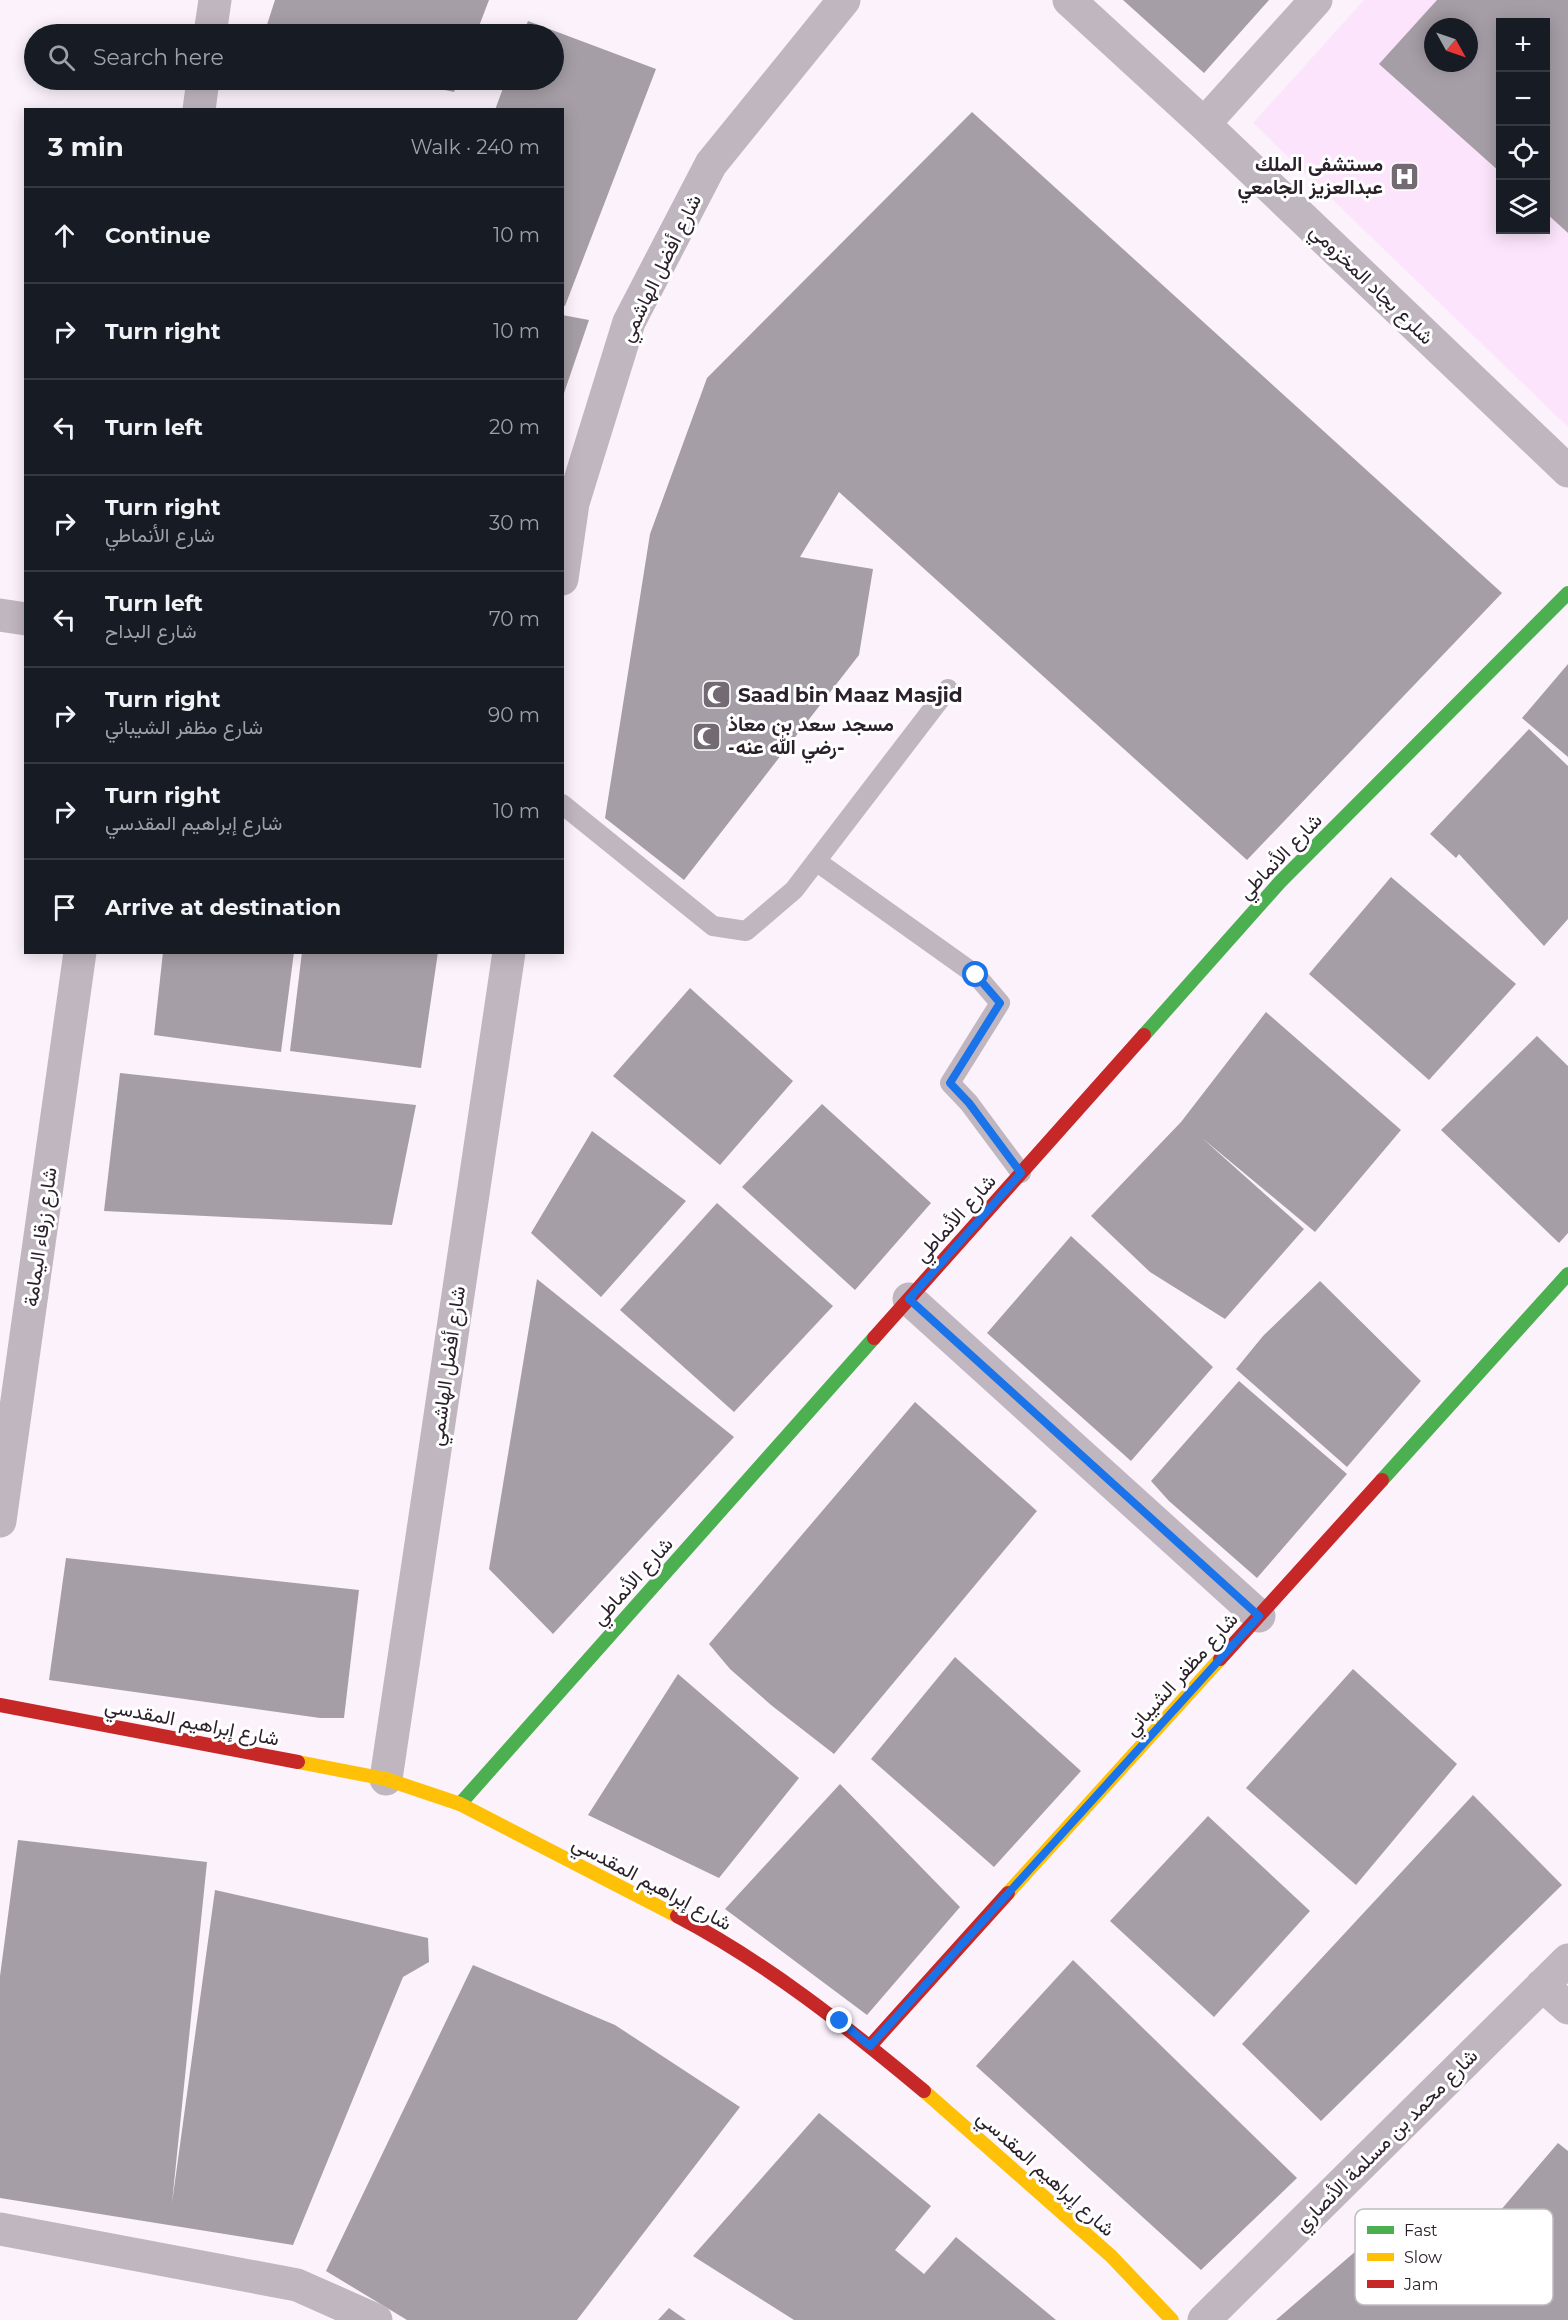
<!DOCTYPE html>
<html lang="en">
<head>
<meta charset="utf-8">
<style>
  body { margin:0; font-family:Montserrat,Vazirmatn,sans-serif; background:#242831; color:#f1f3f6 }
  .controls { position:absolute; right:18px; top:18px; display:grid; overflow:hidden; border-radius:0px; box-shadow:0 3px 15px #0003 }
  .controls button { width:54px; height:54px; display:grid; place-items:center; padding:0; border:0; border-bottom:2px solid #363941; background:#171b24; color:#f1f3f6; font:30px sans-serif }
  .compass { position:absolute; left:1424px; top:18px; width:54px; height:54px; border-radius:50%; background:#171b24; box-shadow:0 3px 15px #0003; rotate:130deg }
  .stop { position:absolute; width:18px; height:18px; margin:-14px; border:4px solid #1a73e8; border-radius:50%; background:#fff }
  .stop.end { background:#1a73e8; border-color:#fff; box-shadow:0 2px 6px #0008 }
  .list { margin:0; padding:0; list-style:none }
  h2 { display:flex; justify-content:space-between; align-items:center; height:78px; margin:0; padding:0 24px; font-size:26px }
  h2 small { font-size:20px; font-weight:400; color:#9ea1a6 }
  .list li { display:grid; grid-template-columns:39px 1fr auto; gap:18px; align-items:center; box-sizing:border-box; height:96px; padding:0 24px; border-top:2px solid #363941 }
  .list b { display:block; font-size:22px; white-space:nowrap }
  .list p { margin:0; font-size:20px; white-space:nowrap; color:#9ea1a6 }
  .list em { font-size:20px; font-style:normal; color:#9ea1a6 }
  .icon { flex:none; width:33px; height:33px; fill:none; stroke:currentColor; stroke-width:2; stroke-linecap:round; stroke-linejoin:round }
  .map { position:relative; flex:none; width:1568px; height:2320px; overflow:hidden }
  .search { position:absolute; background:#171b24; box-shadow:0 3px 15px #0003; left:24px; top:24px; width:540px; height:66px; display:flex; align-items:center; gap:15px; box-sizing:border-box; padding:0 21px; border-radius:33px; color:#9ea1a6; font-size:22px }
  .panel { position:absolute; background:#171b24; box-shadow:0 3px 15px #0003; left:24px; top:108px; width:540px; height:846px; border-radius:0px }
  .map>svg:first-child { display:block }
  .built { fill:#fce5fc; fill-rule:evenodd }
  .building { fill:#a69ea6; fill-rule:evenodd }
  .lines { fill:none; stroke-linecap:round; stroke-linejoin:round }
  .lane { stroke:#c0b6c0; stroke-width:20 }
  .street { stroke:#c0b6c0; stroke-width:33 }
  .fast { stroke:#4caf50; stroke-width:14 }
  .slow { stroke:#ffc107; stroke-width:14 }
  .jam { stroke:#c62828; stroke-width:14 }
  .route { stroke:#1a73e8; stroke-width:8 }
  .labels { text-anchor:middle; stroke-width:6; stroke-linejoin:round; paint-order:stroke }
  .poi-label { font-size:20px; font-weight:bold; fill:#2b212b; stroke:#fff; text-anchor:start }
  .street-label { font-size:20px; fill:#2b212b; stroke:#fff }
  .key { fill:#fff; stroke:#bfbcbf; stroke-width:1.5 }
  .key-label { font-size:16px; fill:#2b212b }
</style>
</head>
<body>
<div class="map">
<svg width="1568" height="2320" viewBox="0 0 1568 2320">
  <rect width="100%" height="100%" fill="#fbf2fb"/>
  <path class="built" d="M 1364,0 L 1568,0 L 1568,427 L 1253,123 ZM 1500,22 L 1546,22 L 1546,230 L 1500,230 ZM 1433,27 L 1469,27 L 1469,63 L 1433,63 Z"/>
  <path class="building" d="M 275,0 L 489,0 L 476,34 L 264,34 Z
    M 1123,0 L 1269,0 L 1204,73 Z
    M 1437,0 L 1568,0 L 1568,233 L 1546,213 L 1546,22 L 1500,22 L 1500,172 L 1379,64 ZM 1433,27 L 1469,27 L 1469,63 L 1433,63 Z
    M 528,21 L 656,69 L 565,306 L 562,305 L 562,110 L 495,110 L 506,80 L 554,80 L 554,34 L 523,34 Z
    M 398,80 L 459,80 L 454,92 Z
    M 972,112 L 1502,593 L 1247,860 L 839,492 L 800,557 L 873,569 L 859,655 L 684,880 L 605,818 L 650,534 L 707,378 Z
    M 562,315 L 589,320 L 563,396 L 562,396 Z
    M 1568,664 L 1568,757 L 1522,718 Z
    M 1529,729 L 1568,766 L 1568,919 L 1544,946 L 1459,854 L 1456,858 L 1430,834 Z
    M 1391,877 L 1516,984 L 1429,1080 L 1309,974 Z
    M 163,952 L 294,952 L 281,1052 L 154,1035 Z
    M 302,952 L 438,952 L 421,1068 L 290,1051 Z
    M 690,988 L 793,1081 L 720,1165 L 613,1076 Z
    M 1266,1012 L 1401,1130 L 1315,1232 L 1202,1138 L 1304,1229 L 1225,1319 L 1150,1272 L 1091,1216 L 1181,1122 Z
    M 1537,1036 L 1568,1066 L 1568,1233 L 1559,1243 L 1441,1130 Z
    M 120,1073 L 416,1105 L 392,1225 L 104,1211 Z
    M 822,1104 L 931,1203 L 855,1290 L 742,1187 Z
    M 592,1131 L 686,1201 L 601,1297 L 531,1233 Z
    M 717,1203 L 833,1306 L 734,1412 L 620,1310 Z
    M 1071,1236 L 1213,1367 L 1131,1461 L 987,1333 Z
    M 537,1279 L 734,1437 L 553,1634 L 489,1569 Z
    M 1320,1281 L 1421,1381 L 1347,1467 L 1236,1369 L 1263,1336 Z
    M 1239,1381 L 1347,1474 L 1257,1578 L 1169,1501 L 1151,1481 Z
    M 915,1402 L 1037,1511 L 834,1754 L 771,1705 L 730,1669 L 709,1644 Z
    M 66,1558 L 359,1590 L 344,1718 L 320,1718 L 49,1680 Z
    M 955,1657 L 1081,1771 L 994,1867 L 871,1759 Z
    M 1353,1669 L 1457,1764 L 1356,1885 L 1246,1788 Z
    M 678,1674 L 799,1778 L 719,1878 L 588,1815 Z
    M 840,1784 L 960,1907 L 867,2015 L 725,1909 Z
    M 1473,1795 L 1562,1885 L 1321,2121 L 1242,2044 Z
    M 1208,1816 L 1310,1911 L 1214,2017 L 1110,1921 Z
    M 18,1840 L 207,1862 L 172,2203 L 215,1890 L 428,1938 L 429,1962 L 403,1977 L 293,2245 L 0,2198 L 0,1976 Z
    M 1073,1960 L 1297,2178 L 1201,2270 L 976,2066 Z
    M 473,1965 L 615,2025 L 740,2107 L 577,2320 L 407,2320 L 326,2271 Z
    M 819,2113 L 931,2206 L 895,2250 L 924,2274 L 956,2237 L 1056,2320 L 794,2320 L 693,2256 Z
    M 1558,2143 L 1568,2151 L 1568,2320 L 1276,2320 L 1386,2225 L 1469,2297 L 1454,2283 L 1459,2259 Z
    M 669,2308 L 686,2320 L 658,2320 Z"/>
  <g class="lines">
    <path class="lane" d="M 562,804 L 713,926 L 746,931 L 794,890 L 948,689
      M 816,861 L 976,975 L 1000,1003 L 950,1083 L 969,1103 L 1021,1173"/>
    <path class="street" d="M 1069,0 L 1204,124 L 1568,471
      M 210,34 L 215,0
      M 199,110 L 203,80
      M 1204,124 L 1316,0
      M 562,579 L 573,503 L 629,322 L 711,164 L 844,0
      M 0,615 L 26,619
      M 909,1299 L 1259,1616
      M 0,1521 L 80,952
      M 386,1779 L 509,952
      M 1542,1985 L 1568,2008
      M 0,2229 L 297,2285 L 376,2320
      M 1204,2320 L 1568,1960"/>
    <path class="fast" d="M 1144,1035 L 1280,882 L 1568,593
      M 1382,1480 L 1568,1274
      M 460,1804 L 874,1338"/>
    <path class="slow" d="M 298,1762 L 386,1779 L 460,1804 L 677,1916
      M 1008,1893 L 1220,1659
      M 924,2091 L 1111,2256 L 1172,2320"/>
    <path class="jam" d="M 874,1338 L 1144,1035
      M 1220,1659 L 1382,1480
      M 0,1705 L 298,1762
      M 677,1916 C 767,1963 847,2027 924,2091
      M 870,2046 L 1008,1893"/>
  </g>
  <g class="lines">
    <path class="route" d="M 840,2021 L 870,2046 L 1259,1616 L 909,1299 L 1021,1173 L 969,1103 L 950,1083 L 1000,1003 L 976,975"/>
  </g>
  <defs>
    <symbol id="hospital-square" viewBox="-11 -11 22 22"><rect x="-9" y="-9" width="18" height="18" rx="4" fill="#746a74" stroke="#fff"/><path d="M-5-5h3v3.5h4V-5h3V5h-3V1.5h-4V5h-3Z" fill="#fff"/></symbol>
    <symbol id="mosque-square" viewBox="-11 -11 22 22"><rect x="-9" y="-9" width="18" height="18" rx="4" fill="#746a74" stroke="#fff"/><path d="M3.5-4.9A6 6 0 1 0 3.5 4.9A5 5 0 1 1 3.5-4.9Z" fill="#fff"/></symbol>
  </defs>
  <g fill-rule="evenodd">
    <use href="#hospital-square" x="1388" y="160" width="33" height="33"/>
    <use href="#mosque-square" x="700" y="678" width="33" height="33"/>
    <use href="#mosque-square" x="690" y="720" width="33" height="33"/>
  </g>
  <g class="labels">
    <g class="poi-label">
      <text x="1383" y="171" text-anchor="end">مستشفى الملك<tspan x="1383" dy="23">عبدالعزيز الجامعي</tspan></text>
      <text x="738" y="702">Saad bin Maaz Masjid</text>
      <text x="728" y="731">مسجد سعد بن معاذ<tspan x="728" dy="23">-رضي الله عنه-</tspan></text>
    </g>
    <g class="street-label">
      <text transform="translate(660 268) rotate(-64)" y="7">شارع أفضل الهاشمي</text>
      <text transform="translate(1372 284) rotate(44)" y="7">شلرع بجاد المخزومي</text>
      <text transform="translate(1280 856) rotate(-46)" y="7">شارع الأنماطي</text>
      <text transform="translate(955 1218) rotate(-48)" y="7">شارع الأنماطي</text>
      <text transform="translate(40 1237) rotate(-82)" y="7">شارع زرقاء اليمامة</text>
      <text transform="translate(447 1366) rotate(-82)" y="7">شارع أفضل الهاشمي</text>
      <text transform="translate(632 1581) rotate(-48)" y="7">شارع الأنماطي</text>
      <text transform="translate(1181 1674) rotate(-48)" y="7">شارع مظفر الشيباني</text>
      <text transform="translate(192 1722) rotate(11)" y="7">شارع إبراهيم المقدسي</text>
      <text transform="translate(652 1883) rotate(28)" y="7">شارع إبراهيم المقدسي</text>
      <text transform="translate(1386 2140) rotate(-45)" y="7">شارع محمد بن مسلمة الأنصاري</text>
      <text transform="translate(1046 2173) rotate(42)" y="7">شارع إبراهيم المقدسي</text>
    </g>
  </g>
  <rect x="1355" y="2209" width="198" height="96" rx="9" class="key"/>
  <rect x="1367" y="2226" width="27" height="8" fill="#4caf50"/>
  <rect x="1367" y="2253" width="27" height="8" fill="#ffc107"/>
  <rect x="1367" y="2280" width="27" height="8" fill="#c62828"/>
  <g class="key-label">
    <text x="1404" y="2236">Fast</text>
    <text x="1404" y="2263">Slow</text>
    <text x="1404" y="2290">Jam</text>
  </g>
</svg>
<div class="controls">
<button>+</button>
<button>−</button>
<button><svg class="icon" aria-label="locate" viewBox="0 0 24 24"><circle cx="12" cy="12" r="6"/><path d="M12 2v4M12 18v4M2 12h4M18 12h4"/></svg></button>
<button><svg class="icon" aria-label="layers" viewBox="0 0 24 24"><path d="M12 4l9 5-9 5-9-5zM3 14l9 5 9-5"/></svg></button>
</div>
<svg class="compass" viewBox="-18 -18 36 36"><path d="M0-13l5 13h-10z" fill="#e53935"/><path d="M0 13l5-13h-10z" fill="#9ea1a6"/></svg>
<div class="stop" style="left:976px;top:975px"></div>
<div class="stop end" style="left:840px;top:2021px"></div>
<div class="search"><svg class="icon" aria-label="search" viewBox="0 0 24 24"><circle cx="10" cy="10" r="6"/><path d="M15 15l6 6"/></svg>Search here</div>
<section class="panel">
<h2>3 min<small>Walk · 240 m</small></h2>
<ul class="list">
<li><svg class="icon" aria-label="ahead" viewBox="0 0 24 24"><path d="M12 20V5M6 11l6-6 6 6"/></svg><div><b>Continue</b></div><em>10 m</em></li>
<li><svg class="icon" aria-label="right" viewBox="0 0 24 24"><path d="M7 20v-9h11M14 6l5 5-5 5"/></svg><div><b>Turn right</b></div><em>10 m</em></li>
<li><svg class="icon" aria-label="left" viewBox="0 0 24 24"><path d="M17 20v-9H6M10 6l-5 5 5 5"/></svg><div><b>Turn left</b></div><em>20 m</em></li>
<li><svg class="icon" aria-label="right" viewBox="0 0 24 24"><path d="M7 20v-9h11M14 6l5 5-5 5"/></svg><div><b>Turn right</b><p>شارع الأنماطي</p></div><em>30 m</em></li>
<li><svg class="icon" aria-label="left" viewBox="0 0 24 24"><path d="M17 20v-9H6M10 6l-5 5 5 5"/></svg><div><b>Turn left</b><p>شارع البداح</p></div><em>70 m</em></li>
<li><svg class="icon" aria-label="right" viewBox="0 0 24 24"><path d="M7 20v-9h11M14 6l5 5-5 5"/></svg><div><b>Turn right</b><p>شارع مظفر الشيباني</p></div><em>90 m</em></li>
<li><svg class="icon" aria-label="right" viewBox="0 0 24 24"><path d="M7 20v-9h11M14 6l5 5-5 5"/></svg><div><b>Turn right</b><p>شارع إبراهيم المقدسي</p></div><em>10 m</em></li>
<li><svg class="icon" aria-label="arrive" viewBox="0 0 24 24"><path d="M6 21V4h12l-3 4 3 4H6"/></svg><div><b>Arrive at destination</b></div></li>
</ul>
</section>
</div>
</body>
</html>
